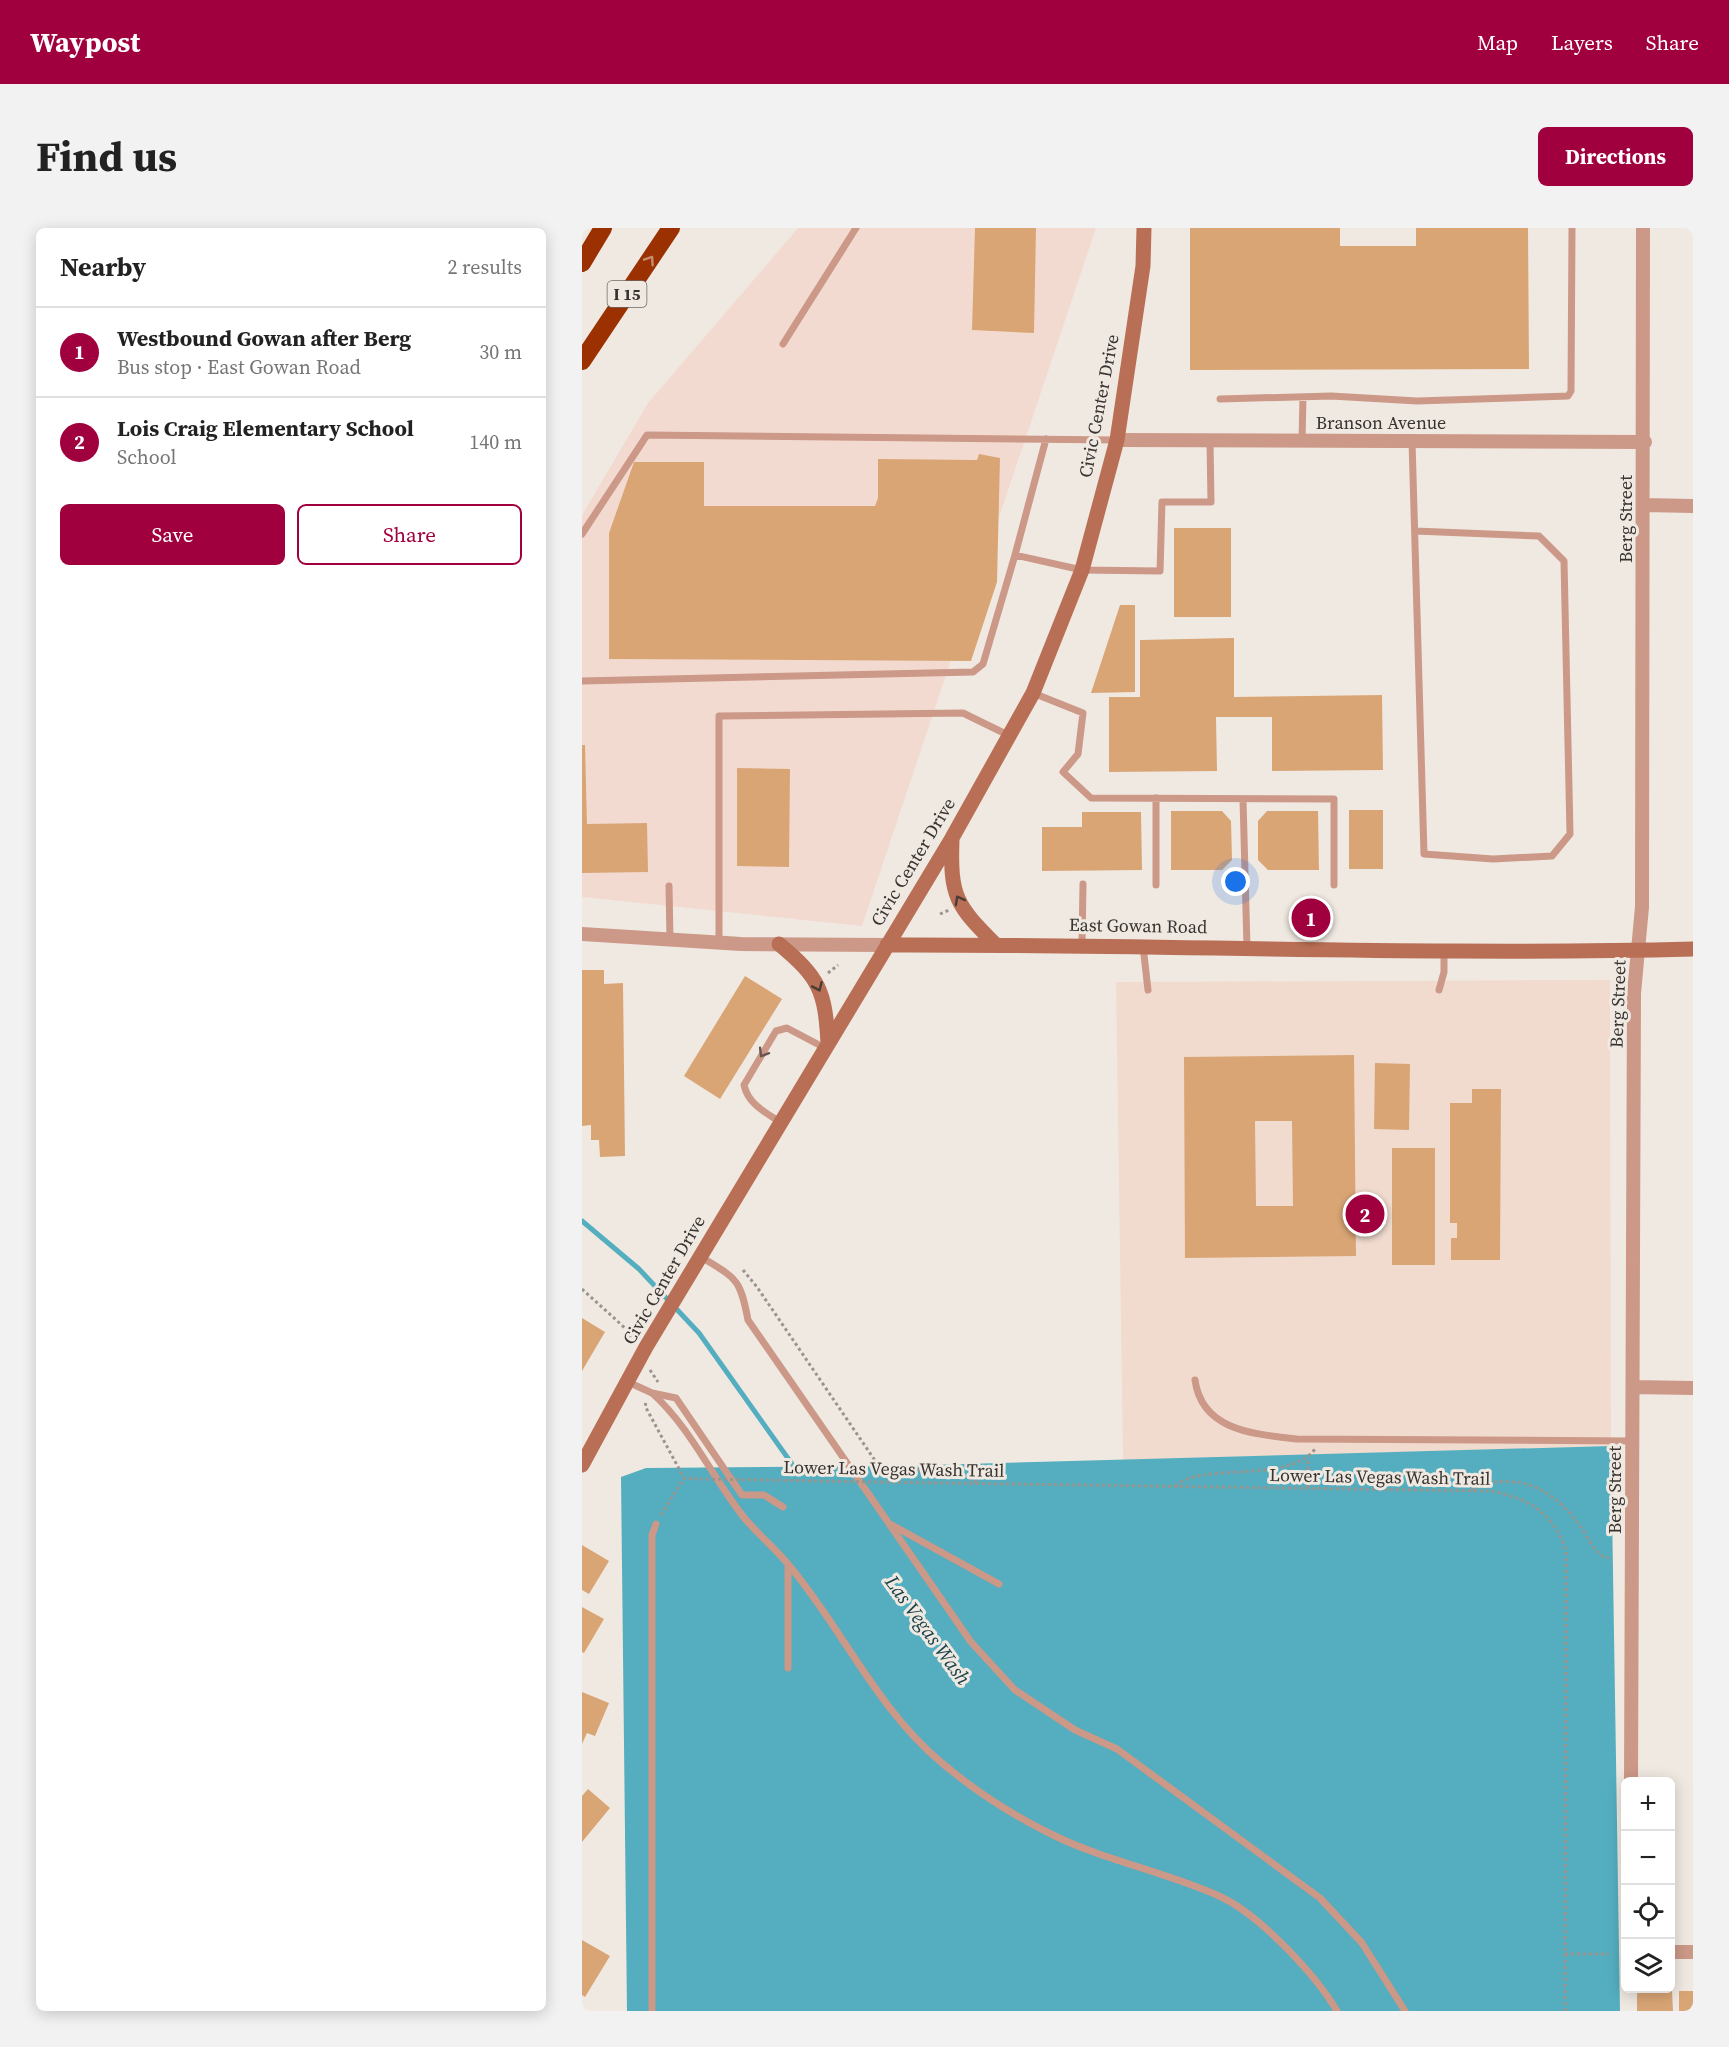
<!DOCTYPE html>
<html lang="en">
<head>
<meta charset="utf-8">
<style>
  body { margin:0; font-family:"Source Serif 4",serif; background:#f2f2f2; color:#222 }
  .controls { position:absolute; right:18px; bottom:18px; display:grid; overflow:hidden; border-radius:9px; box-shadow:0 3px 15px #0003 }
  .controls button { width:54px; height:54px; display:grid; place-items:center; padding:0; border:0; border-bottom:2px solid #e0e0e0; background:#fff; color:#222; font:30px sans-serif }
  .you { position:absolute; left:654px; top:654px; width:21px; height:21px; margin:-15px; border:4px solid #fff; border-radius:50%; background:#1a73e8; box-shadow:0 0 0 9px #1a73e833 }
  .badge { display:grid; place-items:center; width:39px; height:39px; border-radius:50%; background:#a0013e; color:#fff; font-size:20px; font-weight:700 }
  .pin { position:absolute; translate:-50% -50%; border:3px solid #fff; box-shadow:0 2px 6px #0006 }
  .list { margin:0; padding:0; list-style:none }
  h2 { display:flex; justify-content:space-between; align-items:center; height:78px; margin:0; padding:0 24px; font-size:26px }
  h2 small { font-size:20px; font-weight:400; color:#767676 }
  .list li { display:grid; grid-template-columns:39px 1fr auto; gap:18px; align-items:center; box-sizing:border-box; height:90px; padding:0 24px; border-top:2px solid #e0e0e0 }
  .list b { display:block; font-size:22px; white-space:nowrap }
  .list p { margin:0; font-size:20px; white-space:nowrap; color:#767676 }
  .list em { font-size:20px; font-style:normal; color:#767676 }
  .actions { display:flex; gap:12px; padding:18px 24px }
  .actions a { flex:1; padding:14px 0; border:2px solid #a0013e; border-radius:9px; text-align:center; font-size:21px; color:#a0013e }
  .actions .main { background:#a0013e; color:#fff }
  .icon { flex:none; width:33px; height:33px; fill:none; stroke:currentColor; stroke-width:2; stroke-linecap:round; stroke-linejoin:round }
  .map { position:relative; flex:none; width:1111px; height:1783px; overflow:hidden; border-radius:9px }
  header { display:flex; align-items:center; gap:36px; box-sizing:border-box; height:84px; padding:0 30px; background:#a0013e; color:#fff }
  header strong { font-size:28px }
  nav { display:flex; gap:33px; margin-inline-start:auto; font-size:21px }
  .intro { display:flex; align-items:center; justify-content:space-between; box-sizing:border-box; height:144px; padding:0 36px }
  h1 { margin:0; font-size:42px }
  .button { padding:15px 27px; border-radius:9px; background:#a0013e; color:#fff; font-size:21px; font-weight:700 }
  main { display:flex; gap:36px; padding:0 36px }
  aside { flex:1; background:#fff; border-radius:9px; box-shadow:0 3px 15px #0003 }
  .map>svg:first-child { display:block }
  .industrial { fill:#f3dad1 }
  .education { fill:#f1dbce }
  .water { fill:#54aebf }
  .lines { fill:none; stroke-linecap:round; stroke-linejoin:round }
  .stream { stroke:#54aebf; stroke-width:5 }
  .building { fill:#d9a575; fill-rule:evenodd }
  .path { stroke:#99948e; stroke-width:3; stroke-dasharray:3 3; stroke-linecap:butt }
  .lane { stroke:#cc9887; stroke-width:7 }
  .street { stroke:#cc9887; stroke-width:14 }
  .secondary { stroke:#b96f56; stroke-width:15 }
  .highway { stroke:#9b3100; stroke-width:18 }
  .path-bridge { stroke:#99948e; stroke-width:3; stroke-dasharray:3 3; stroke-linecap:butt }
  .oneway { stroke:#c68d71 }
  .oneway2 { stroke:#4a3c36 }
  .oneway3 { stroke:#6a564e }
  .labels { text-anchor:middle; stroke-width:6; stroke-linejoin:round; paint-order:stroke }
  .shield { fill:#f0e9e2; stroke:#6e6a65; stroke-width:1.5 }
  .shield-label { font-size:16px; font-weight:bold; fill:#363330 }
  .street-label { font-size:18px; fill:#363330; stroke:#f0e9e2 }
  .water-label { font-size:20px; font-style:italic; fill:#19424a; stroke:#f0e9e2 }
</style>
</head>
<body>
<header>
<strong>Waypost</strong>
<nav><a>Map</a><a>Layers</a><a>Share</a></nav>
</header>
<div class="intro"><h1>Find us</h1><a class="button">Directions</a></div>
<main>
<aside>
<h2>Nearby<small>2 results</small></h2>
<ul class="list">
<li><span class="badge">1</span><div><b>Westbound Gowan after Berg</b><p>Bus stop · East Gowan Road</p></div><em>30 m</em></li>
<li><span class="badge">2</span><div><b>Lois Craig Elementary School</b><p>School</p></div><em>140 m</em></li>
</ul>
<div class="actions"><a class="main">Save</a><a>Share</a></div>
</aside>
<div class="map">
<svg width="1111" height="1783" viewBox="0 0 1111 1783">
  <rect width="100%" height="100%" fill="#f0e9e2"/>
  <path class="industrial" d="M 216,0 L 514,0 L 280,698 L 0,669 L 0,287 L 66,175 Z"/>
  <path class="education" d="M 1028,752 L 1029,1218 L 541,1232 L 534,754 Z"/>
  <path class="water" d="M 1029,1218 L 1038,1783 L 45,1783 L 39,1249 L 64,1240 L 313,1238 Z"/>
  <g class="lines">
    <path class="stream" d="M 0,993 L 57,1041 L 117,1105 L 215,1243"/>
  </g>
  <path class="building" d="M 393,0 L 454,0 L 452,105 L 390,102 Z
    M 608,0 L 758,0 L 758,18 L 834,18 L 834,0 L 946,0 L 947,141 L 608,142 Z
    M 397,226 L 418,230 L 415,354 L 389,433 L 27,431 L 27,305 L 52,234 L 122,234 L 122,278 L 293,278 L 296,270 L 296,231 L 395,232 Z
    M 592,300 L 649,300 L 649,389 L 592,389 Z
    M 538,377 L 553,377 L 553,464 L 509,465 Z
    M 652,410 L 652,469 L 800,467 L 801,542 L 690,543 L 690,489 L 634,489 L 635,543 L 527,544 L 527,469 L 558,469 L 558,412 Z
    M 0,517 L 3,517 L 5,596 L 65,595 L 66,644 L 0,645 Z
    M 155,540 L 208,541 L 207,639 L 155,638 Z
    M 767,582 L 801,582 L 801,641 L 767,641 Z
    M 589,583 L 640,583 L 649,593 L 650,632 L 640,642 L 589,642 Z
    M 685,583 L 736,583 L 737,642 L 686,642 L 676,632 L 676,593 Z
    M 500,584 L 559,584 L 560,642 L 460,643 L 460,599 L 500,599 Z
    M 0,742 L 22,742 L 22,756 L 41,755 L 43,928 L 18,929 L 17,912 L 9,912 L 9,897 L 0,898 Z
    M 163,748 L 200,771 L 138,871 L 102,848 Z
    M 772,827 L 774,1028 L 603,1030 L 602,829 ZM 673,893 L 710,893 L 711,978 L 674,978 Z
    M 793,835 L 828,836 L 827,902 L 792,901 Z
    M 890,861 L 919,861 L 918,1032 L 869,1032 L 869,1010 L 875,1010 L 875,995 L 868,995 L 868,875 L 890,875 Z
    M 810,920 L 853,920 L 853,1037 L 810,1037 Z
    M 0,1090 L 23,1104 L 0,1143 Z
    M 0,1317 L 27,1333 L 7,1366 L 0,1362 Z
    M 0,1379 L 22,1391 L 2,1425 L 0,1424 Z
    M 0,1464 L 27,1475 L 13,1508 L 5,1505 L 0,1516 Z
    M 6,1561 L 28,1580 L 0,1614 L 0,1568 Z
    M 0,1712 L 28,1728 L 3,1769 L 0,1767 Z
    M 1055,1763 L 1090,1763 L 1091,1783 L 1055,1783 Z
    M 1097,1763 L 1111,1763 L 1111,1783 L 1097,1783 Z"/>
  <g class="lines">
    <path class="path" d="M 358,686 L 367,682
      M 246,745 L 256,737
      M 161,1042 L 175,1059 L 294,1234 L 306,1241 L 368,1242 L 397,1255
      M 0,1061 L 43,1100 L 51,1113
      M 68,1142 L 76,1154
      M 64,1175 L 63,1178 L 102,1250 L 121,1251
      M 292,1254 L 910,1263 C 947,1271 972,1285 984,1323 L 983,1783
      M 594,1258 C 615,1234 708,1256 733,1221
      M 726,1260 L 726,1231
      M 890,1262 L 892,1259 C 941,1243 975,1263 1002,1304 C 1009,1315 1014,1328 1027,1330
      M 79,1287 L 102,1250
      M 983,1726 L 1027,1726"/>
    <path class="lane" d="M 201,116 L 274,0
      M 638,171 L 749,168 L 835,173 L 986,168 L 989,163 L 990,0
      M 720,213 L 721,169
      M 830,213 L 842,626 L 911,631 L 970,628 L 988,606 L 982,333 L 957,308 L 833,303
      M 0,306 L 65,207 L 535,212
      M 433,327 L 464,211
      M 0,453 L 391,444 L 401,436 L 433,327 L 500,342 L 578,343 L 580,274 L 629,274 L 628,213
      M 451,465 L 501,485 L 496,526 L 481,544 L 509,570 L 752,571 L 752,657
      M 574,570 L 574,657
      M 661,571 L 665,719
      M 87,658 L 88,711
      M 137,714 L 137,488 L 381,485 L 428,508
      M 500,716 L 501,656
      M 561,718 L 566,762
      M 857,762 L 862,744 L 862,723
      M 198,894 C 183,884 166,876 162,857 L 194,803 L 205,800 L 243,820
      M 119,1029 C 155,1051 158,1050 166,1092 L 389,1414 L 433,1462 L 493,1502 L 535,1521 L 738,1670 L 780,1715 L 823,1783
      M 613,1152 C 620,1203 672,1206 715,1211 L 1051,1213
      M 46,1154 L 70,1165 L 94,1170 L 160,1267 L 182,1267 L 201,1279
      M 70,1165 C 108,1199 129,1247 160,1287 C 174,1305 192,1319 206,1336 C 260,1400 294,1480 360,1535 C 393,1563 432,1588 471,1607 C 524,1633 584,1644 637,1668 C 677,1686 733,1746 755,1783
      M 308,1296 L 417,1356
      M 206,1336 L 206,1440
      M 70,1783 L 70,1307 L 74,1296"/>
    <path class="street" d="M 535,212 L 1063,214
      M 1062,277 L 1111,278
      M 0,706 L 159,716 L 305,717
      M 1051,1159 L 1111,1160
      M 1049,1554 L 1052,765 L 1060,679 L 1061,0
      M 1088,1724 L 1111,1724"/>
    <path class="secondary" d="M 370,612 C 368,669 374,677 414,717
      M 197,716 C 238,750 243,763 246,815
      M 305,717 C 574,716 842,728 1111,721
      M 0,1237 L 64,1119 L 370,610 L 451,465 L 500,342 L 535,212 L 561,38 L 562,0"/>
    <path class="highway" d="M 0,35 L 21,0
      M 0,133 L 89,0"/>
    <path class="path-bridge" d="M 124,1251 L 292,1254"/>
  </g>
  <defs><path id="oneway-chevron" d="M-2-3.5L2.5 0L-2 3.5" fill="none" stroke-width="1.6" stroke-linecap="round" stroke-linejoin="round" transform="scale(1.5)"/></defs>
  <use class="oneway" href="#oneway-chevron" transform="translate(68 32) rotate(-56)"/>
  <g class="oneway2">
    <use href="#oneway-chevron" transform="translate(377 672) rotate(-119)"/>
    <use href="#oneway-chevron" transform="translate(236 759) rotate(66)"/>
  </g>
  <use class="oneway3" href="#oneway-chevron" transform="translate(181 825) rotate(121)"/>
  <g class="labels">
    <rect class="shield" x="25.5" y="53" width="39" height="26" rx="4.5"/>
    <g class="shield-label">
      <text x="45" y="72">I 15</text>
    </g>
    <g class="street-label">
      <text transform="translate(517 178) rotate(-79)" y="6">Civic Center Drive</text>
      <text x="799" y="201">Branson Avenue</text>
      <text transform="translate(1044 291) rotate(-90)" y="6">Berg Street</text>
      <text transform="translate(331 634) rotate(-59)" y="6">Civic Center Drive</text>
      <text transform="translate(556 698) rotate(1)" y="6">East Gowan Road</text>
      <text transform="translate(1036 776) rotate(-88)" y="6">Berg Street</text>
      <text transform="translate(82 1052) rotate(-60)" y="6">Civic Center Drive</text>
      <text transform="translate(312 1241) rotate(1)" y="6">Lower Las Vegas Wash Trail</text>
      <text transform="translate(798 1249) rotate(1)" y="6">Lower Las Vegas Wash Trail</text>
      <text transform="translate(1033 1262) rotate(-90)" y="6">Berg Street</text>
    </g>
    <g class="water-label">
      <text transform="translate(346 1402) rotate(54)" y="7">Las Vegas Wash</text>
    </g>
  </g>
</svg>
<div class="controls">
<button>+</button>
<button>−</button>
<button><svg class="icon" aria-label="locate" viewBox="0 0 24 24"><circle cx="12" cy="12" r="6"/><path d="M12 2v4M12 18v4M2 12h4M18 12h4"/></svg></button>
<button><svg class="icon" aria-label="layers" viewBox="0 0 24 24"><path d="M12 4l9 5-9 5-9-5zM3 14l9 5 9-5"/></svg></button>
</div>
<div class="you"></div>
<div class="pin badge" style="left:729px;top:690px">1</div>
<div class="pin badge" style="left:783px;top:986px">2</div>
</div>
</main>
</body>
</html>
